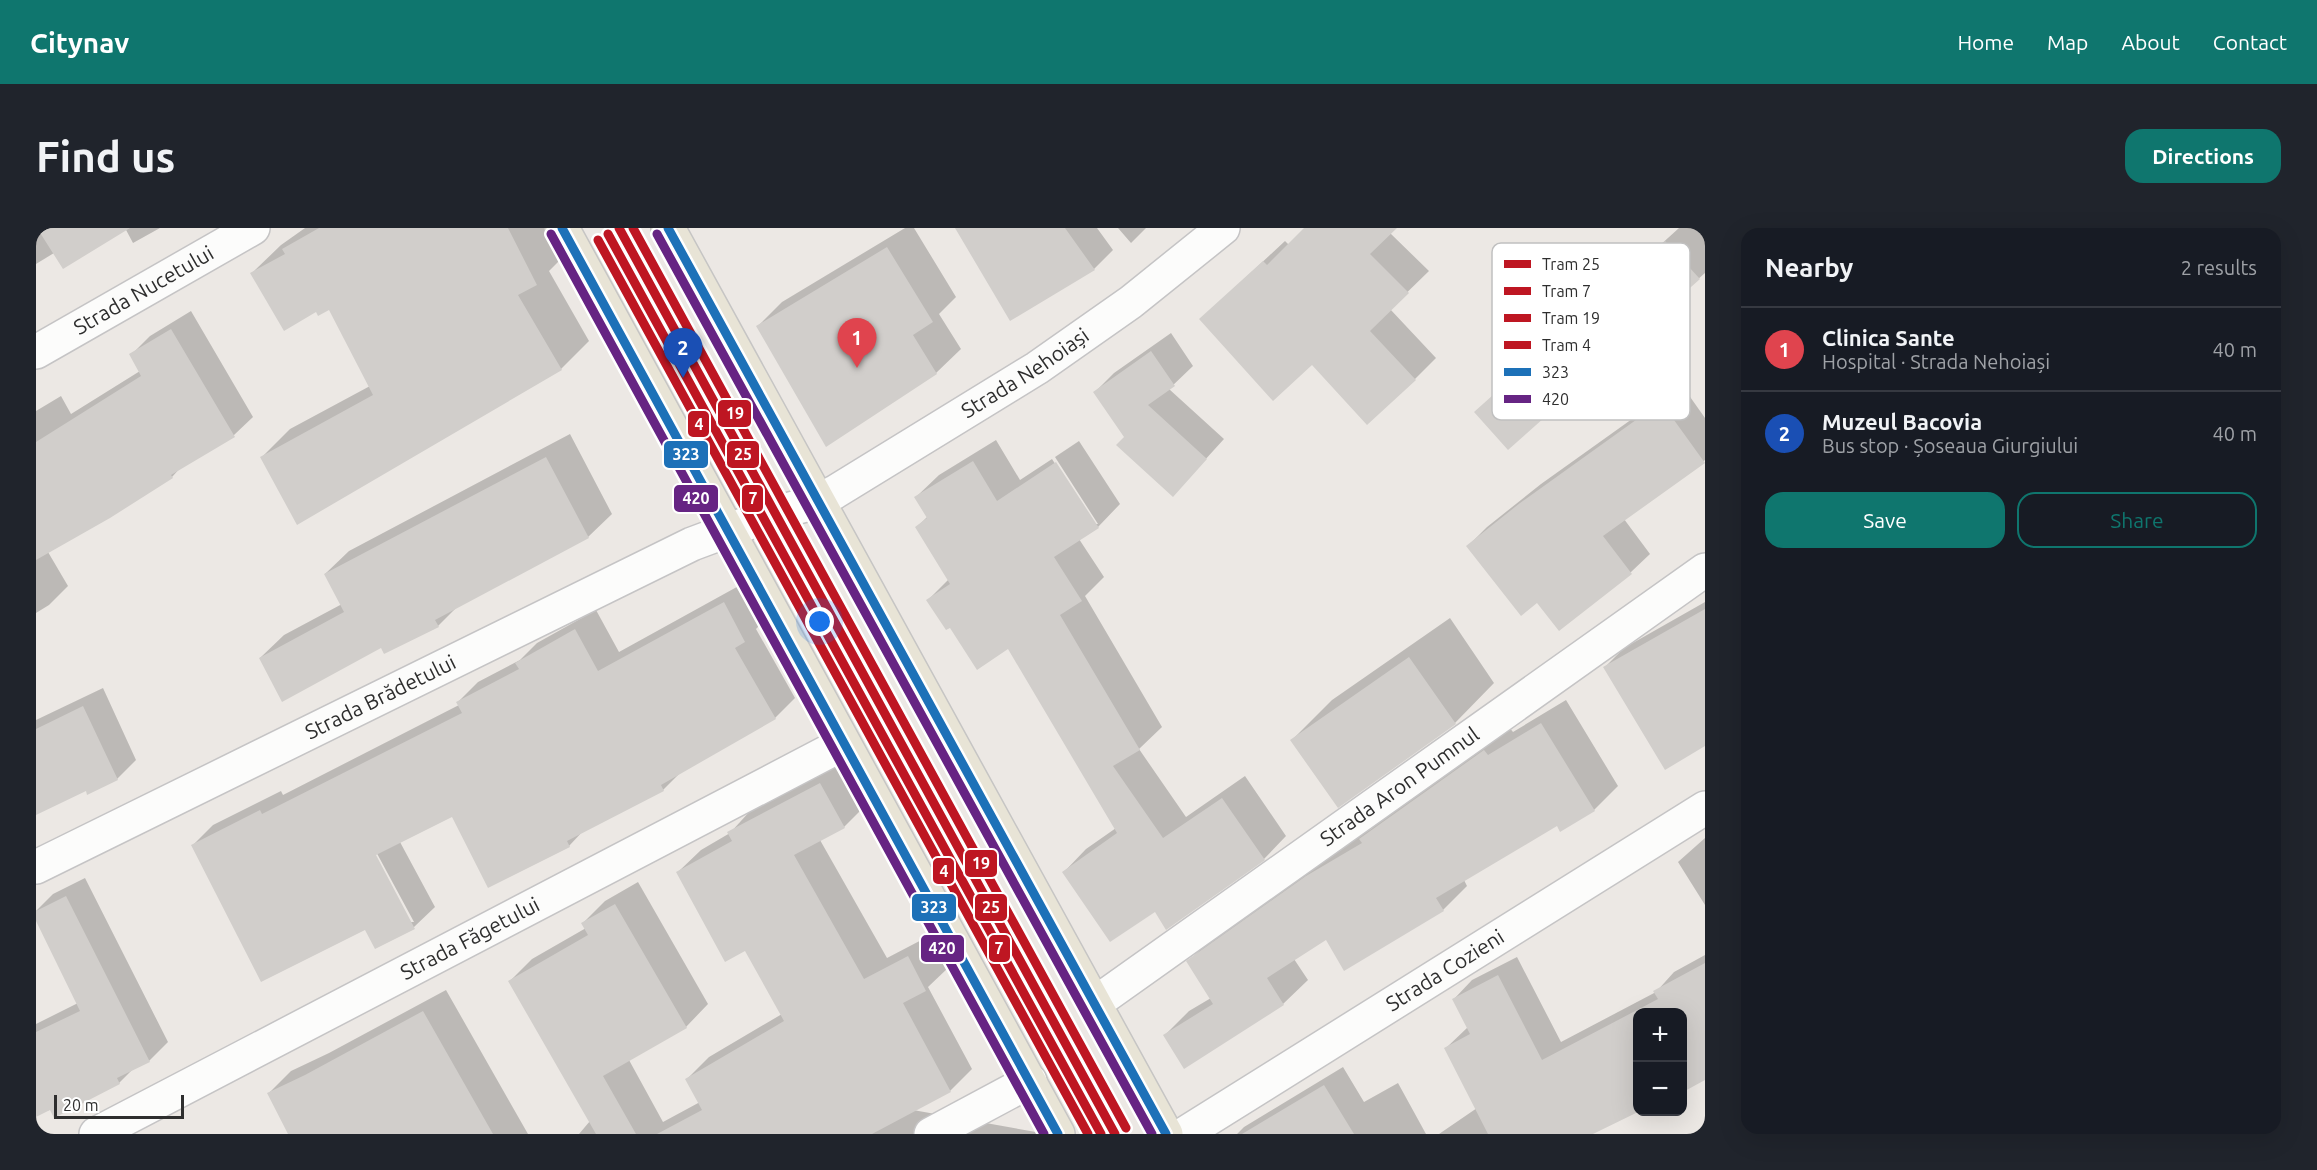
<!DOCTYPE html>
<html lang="en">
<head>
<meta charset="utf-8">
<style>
  body { margin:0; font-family:Ubuntu,sans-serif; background:#20242c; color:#f1f3f6 }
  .controls { position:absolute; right:18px; bottom:18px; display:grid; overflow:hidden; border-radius:12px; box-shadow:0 6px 24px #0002 }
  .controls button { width:54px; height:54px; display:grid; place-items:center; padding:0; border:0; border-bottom:2px solid #363941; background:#171b24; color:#f1f3f6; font:30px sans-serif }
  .scale { position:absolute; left:18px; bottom:15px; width:130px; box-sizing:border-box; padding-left:6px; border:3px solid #2e2e2e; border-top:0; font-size:16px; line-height:21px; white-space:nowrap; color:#2e2e2e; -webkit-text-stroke:4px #fff; paint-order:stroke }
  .you { position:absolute; left:784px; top:394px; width:21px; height:21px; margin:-15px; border:4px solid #fff; border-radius:50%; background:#1a73e8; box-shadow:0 0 0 9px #1a73e833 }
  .badge { display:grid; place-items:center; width:39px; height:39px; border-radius:50%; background:#0f766e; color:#fff; font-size:20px; font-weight:700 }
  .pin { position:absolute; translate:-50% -50px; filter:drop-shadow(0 2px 3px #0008) }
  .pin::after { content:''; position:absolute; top:32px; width:21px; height:18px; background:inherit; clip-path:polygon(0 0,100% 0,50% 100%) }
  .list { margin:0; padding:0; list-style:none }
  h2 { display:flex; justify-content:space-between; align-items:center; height:78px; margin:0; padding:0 24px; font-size:26px }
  h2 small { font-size:20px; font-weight:400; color:#9ea1a6 }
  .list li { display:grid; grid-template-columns:39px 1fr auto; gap:18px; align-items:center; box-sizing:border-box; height:84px; padding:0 24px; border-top:2px solid #363941 }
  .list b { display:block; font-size:22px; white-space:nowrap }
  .list p { margin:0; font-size:20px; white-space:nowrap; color:#9ea1a6 }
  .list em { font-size:20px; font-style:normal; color:#9ea1a6 }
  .actions { display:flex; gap:12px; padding:18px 24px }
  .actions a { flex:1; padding:14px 0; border:2px solid #0f766e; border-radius:18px; text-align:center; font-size:21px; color:#0f766e }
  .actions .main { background:#0f766e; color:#fff }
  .map { position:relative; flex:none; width:1669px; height:906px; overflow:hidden; border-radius:18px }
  header { display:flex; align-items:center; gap:36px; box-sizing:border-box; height:84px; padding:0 30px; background:#0f766e; color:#fff }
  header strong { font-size:28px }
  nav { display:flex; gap:33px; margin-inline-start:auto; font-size:21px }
  .intro { display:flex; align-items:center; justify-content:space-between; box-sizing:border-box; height:144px; padding:0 36px }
  h1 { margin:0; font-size:42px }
  .button { padding:15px 27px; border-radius:18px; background:#0f766e; color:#fff; font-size:21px; font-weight:700 }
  main { display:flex; gap:36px; padding:0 36px }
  aside { flex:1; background:#171b24; border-radius:18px; box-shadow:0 6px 24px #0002 }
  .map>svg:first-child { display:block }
  .shadow { fill:#0003; fill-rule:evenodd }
  .building { fill:#d1cecb }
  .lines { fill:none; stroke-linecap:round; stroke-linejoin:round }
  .street-casing { stroke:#c5c4c5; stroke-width:36 }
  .primary-casing { stroke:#c6c5c4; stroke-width:36 }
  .street { stroke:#fcfcfb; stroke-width:33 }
  .primary { stroke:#e8e4d6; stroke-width:33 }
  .bus-1-casing { stroke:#fff; stroke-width:14 }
  .bus-2-casing { stroke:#fff; stroke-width:14 }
  .bus-1 { stroke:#1d71b8; stroke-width:9 }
  .bus-2 { stroke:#662483; stroke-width:9 }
  .tram-1-casing { stroke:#fff; stroke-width:14 }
  .tram-2-casing { stroke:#fff; stroke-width:14 }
  .tram-3-casing { stroke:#fff; stroke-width:14 }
  .tram-4-casing { stroke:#fff; stroke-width:14 }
  .tram-1 { stroke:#be1622; stroke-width:9 }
  .tram-2 { stroke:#be1622; stroke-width:9 }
  .tram-3 { stroke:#be1622; stroke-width:9 }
  .tram-4 { stroke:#be1622; stroke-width:9 }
  .labels { text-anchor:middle; stroke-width:6; stroke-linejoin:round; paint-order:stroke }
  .street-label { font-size:21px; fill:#2e2e2e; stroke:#fff }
  .key { fill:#fff; stroke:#c0c0c0; stroke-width:1.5 }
  .key-label { font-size:16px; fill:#2e2e2e }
  .line-badge { stroke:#fff; stroke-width:2 }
  .badge-label { font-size:16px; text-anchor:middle; font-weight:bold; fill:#fff }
</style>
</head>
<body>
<header>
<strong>Citynav</strong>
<nav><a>Home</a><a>Map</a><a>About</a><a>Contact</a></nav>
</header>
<div class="intro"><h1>Find us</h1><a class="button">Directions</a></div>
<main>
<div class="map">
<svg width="1669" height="906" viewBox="0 0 1669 906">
  <rect width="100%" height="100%" fill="#ece8e4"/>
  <path class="shadow" d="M 0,0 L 124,0 L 97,15 L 89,0 L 18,25 L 0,36 Z
    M 269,0 L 515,0 L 528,28 L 513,43 L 553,113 L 525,141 L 226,229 L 254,201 L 334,158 L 294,80 L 280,82 L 216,45 L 245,17 Z
    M 869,0 L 878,0 L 920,69 L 903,86 L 925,121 L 900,145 L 722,98 L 746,74 Z
    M 920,0 L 1061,0 L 1077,22 L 1058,41 Z
    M 1082,0 L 1110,0 L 1095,15 Z
    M 1270,0 L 1359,0 L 1354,5 L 1393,43 L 1354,81 L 1400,130 L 1379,151 L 1276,135 L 1165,91 L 1249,13 L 1253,17 Z
    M 1643,0 L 1669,0 L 1669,45 L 1472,220 L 1440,184 Z
    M 155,83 L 217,189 L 198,207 L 146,238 L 136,249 L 12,324 L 32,358 L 13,377 L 0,385 L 0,183 L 25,168 L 35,186 L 104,143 L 95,127 L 114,108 Z
    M 1135,105 L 1157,138 L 1133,161 L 1188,211 L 1137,267 L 1090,209 L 1059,164 L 1078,145 Z
    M 1645,156 L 1669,190 L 1669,232 L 1588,291 L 1614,326 L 1595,344 L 1523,401 L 1501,373 L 1432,318 L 1451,299 L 1505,256 Z
    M 534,206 L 576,286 L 552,309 L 422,378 L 402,398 L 349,424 L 346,418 L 224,430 L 248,407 L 306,376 L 289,346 L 313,323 Z
    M 960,212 L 984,252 L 1016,231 L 1058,296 L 1062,296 L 1019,229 L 1043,213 L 1084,276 L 1062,299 L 1043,311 L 1068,349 L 1049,368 L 1126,499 L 1103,521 L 1150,589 L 1209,548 L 1250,608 L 1228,631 L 1120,682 L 1028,644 L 1050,621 L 1080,600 L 973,419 L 914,398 L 892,372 L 913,351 L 881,299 L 892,288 L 880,269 L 903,247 Z
    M 708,355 L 728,393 L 720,401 L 759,470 L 739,490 L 646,543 L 627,562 L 548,602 L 533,618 L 453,658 L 417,587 L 364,614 L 399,679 L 378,699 L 340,719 L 330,700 L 157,617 L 177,597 L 245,563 L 247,567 L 423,477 L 422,474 L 442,454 L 484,432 L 501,415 L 560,382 L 583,424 ZM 338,620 L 378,694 L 374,694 L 335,621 Z
    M 1669,374 L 1669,515 L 1569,439 L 1588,420 Z
    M 1414,390 L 1458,455 L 1419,495 L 1256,512 L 1296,472 Z
    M 67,460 L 100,532 L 81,551 L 50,561 L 0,586 L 0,492 Z
    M 1530,472 L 1582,558 L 1558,582 L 1521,596 L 1428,652 L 1431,658 L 1407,682 L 1291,710 L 1258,731 L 1272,752 L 1247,776 L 1129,807 L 1153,783 L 1175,770 L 1152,734 L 1177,709 L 1296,624 L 1335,601 L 1349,587 L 1473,499 L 1477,504 Z
    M 807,533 L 830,577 L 808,599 L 784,612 L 851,730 L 895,707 L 912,740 L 892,759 L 936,841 L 914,863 L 877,882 L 1011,906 L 543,906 L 554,893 L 474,753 L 496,731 L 550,700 L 547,695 L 569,673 L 602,654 L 672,776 L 650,799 L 593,832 L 627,894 L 664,874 L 651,851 L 673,829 L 746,786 L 709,721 L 642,644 L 665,622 L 694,605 L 715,582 Z
    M 1669,610 L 1669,677 L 1642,634 Z
    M 49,650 L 132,814 L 113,833 L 98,840 L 83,855 L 0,887 L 0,796 L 42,775 L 0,690 L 0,683 L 17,666 Z
    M 1669,727 L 1669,850 L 1646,862 L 1646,784 L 1602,784 L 1554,906 L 1403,906 L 1441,880 L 1410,820 L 1432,799 L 1418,771 L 1436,752 L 1481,729 L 1525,814 L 1620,764 L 1638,744 Z
    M 410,762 L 492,906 L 254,906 L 233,865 L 255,843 L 293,825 Z
    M 1307,839 L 1328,874 L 1362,855 L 1390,906 L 1201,906 L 1208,899 Z"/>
  <path class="building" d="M 1,0 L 94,0 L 27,41 Z
    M 283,0 L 472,0 L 501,57 L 482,67 L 526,142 L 261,297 L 224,229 L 337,167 L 293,82 L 282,88 L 280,84 L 248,103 L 214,45 L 249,26 L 246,21 Z
    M 919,0 L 1029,0 L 1059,42 L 974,93 Z
    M 1268,0 L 1361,0 L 1334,26 L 1373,65 L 1334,103 L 1380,152 L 1331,197 L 1276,137 L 1237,173 L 1163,91 L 1227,33 L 1231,37 Z
    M 1629,13 L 1664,51 L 1472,222 L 1438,184 Z
    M 851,19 L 897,94 L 877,107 L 901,146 L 790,219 L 720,98 Z
    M 135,101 L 199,209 L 135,247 L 137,250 L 74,290 L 0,332 L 0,214 L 105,148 L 93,126 Z
    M 1115,123 L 1139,158 L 1112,177 L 1171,231 L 1137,269 L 1080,217 L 1088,209 L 1057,164 Z
    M 1625,174 L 1669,235 L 1567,308 L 1596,346 L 1523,403 L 1501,375 L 1485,388 L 1430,318 L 1484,275 Z
    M 510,229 L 553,310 L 399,392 L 403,399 L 348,426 L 345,420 L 246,474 L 223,430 L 308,384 L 288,346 Z
    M 937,233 L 961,273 L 1020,234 L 1063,300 L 1018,329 L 1046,373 L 1024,387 L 1104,522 L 1077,538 L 1127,610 L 1186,570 L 1229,632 L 1130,702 L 1119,684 L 1074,714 L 1026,644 L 1081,605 L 972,421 L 941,442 L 914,400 L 910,402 L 890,372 L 914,356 L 879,299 L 891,290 L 878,269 Z
    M 688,374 L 709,414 L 699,420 L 740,491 L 625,557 L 628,563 L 531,613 L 534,619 L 452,660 L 416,589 L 340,627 L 379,701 L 339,721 L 329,702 L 225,754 L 155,617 L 224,582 L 226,586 L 426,485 L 420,474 L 483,441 L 479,435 L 539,401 L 562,443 Z
    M 1669,381 L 1669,518 L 1629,542 L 1567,439 Z
    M 1373,429 L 1420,496 L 1302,580 L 1254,512 Z
    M 47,478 L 82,552 L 51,567 L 50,563 L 0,587 L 0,501 Z
    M 1505,495 L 1559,583 L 1524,604 L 1521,598 L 1400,670 L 1408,683 L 1308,743 L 1290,712 L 1231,750 L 1248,777 L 1148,841 L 1127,807 L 1177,776 L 1150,733 L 1270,648 L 1326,615 L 1323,611 L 1448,522 L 1452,527 Z
    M 784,555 L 809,600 L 758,627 L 828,751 L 872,728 L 890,763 L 867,775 L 915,864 L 836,906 L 621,906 L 666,882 L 649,851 L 748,793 L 709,723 L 689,734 L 640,644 L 696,613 L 691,604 Z
    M 30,668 L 114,834 L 81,850 L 84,856 L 18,890 L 14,882 L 0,889 L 0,804 L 44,783 L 0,693 L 0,683 Z
    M 579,676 L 651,800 L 567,848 L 600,906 L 560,906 L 472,753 L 552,707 L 545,695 Z
    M 1669,735 L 1669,852 L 1647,864 L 1647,784 L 1602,784 L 1602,884 L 1557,906 L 1452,906 L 1408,820 L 1434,806 L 1416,771 L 1462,747 L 1506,832 L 1622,771 L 1617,763 Z
    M 387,783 L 457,906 L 252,906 L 231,865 L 269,847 Z
    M 1288,857 L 1318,906 L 1206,906 Z"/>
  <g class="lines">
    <defs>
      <g id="street">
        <path id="s1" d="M 0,124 L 217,0"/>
        <path id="s2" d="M 0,639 L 656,316 L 739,285 L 781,274 L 799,264 L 1001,140 L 1095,74 L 1187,0"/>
        <path id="s3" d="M 1058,776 L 1669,342"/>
        <path id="s4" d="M 60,906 L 807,516"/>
        <path d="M 895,906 L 994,853"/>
        <path id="s5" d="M 1148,906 L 1669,580"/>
      </g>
      <path id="primary" d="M 526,0 L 1022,906
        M 632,0 L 1130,906"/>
    </defs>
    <use href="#street" class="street-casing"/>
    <use href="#primary" class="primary-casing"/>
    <use href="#street" class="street"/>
    <use href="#primary" class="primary"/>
    <defs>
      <path id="bus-1" d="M 526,0 L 1022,906
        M 632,0 L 1130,906"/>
      <path id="bus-2" d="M 515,6 L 1008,906
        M 621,6 L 1116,906"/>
    </defs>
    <use href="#bus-1" class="bus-1-casing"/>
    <use href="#bus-2" class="bus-2-casing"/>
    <use href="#bus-1" class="bus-1"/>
    <use href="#bus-2" class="bus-2"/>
    <defs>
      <path id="tram-1" d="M 583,0 L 1079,906"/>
      <path id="tram-2" d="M 572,6 L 1065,906"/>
      <path id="tram-3" d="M 597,0 L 1090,900"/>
      <path id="tram-4" d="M 562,12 L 1052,906"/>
    </defs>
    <use href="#tram-1" class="tram-1-casing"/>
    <use href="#tram-2" class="tram-2-casing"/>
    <use href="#tram-3" class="tram-3-casing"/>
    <use href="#tram-4" class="tram-4-casing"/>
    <use href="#tram-1" class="tram-1"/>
    <use href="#tram-2" class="tram-2"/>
    <use href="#tram-3" class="tram-3"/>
    <use href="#tram-4" class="tram-4"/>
  </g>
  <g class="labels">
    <g class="street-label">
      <text dy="7" stroke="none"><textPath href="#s1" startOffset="124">Strada Nucetului</textPath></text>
      <text dy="7" stroke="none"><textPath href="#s2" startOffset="1108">Strada Nehoiași</textPath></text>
      <text dy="7" stroke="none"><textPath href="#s2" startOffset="384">Strada Brădetului</textPath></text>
      <text dy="7" stroke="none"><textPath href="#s3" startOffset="375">Strada Aron Pumnul</textPath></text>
      <text dy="7" stroke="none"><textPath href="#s4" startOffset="422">Strada Făgetului</textPath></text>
      <text dy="7" stroke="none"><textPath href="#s5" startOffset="308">Strada Cozieni</textPath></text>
    </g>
  </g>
  <rect x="1456" y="15" width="198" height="177" rx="9" class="key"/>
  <rect x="1468" y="32" width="27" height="8" fill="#be1622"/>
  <rect x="1468" y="59" width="27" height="8" fill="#be1622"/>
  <rect x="1468" y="86" width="27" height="8" fill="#be1622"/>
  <rect x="1468" y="113" width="27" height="8" fill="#be1622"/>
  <rect x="1468" y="140" width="27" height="8" fill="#1d71b8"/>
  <rect x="1468" y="167" width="27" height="8" fill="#662483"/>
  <g class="key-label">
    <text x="1506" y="42">Tram 25</text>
    <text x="1506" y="69">Tram 7</text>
    <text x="1506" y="96">Tram 19</text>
    <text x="1506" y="123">Tram 4</text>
    <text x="1506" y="150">323</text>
    <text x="1506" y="177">420</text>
  </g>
  <g class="line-badge">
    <rect x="681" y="171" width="35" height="29" rx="6" fill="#be1622"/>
    <rect x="651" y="182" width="23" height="28" rx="6" fill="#be1622"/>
    <rect x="627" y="212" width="46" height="29" rx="6" fill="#1d71b8"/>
    <rect x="690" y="212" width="34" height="29" rx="6" fill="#be1622"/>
    <rect x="637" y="256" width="46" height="29" rx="6" fill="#662483"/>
    <rect x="705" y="256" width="23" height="29" rx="6" fill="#be1622"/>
    <rect x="928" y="621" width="34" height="29" rx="6" fill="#be1622"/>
    <rect x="896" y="629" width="23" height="28" rx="6" fill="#be1622"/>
    <rect x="875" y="665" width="46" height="29" rx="6" fill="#1d71b8"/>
    <rect x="938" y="665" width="34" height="29" rx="6" fill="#be1622"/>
    <rect x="884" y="706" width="45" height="29" rx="6" fill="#662483"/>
    <rect x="952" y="706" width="23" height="29" rx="6" fill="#be1622"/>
  </g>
  <g class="badge-label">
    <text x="699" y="191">19</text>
    <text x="663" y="202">4</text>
    <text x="650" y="232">323</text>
    <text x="707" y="232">25</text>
    <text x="660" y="276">420</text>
    <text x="717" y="276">7</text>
    <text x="945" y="641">19</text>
    <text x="908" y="649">4</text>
    <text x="898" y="685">323</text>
    <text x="955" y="685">25</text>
    <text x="906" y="726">420</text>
    <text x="963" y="726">7</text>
  </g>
</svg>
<div class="controls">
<button>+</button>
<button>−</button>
</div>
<div class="scale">20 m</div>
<div class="you"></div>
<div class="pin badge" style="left:821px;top:140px;background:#e0444e">1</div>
<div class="pin badge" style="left:647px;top:150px;background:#1a4fb4">2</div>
</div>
<aside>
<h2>Nearby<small>2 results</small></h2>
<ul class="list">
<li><span class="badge" style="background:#e0444e">1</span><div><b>Clinica Sante</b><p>Hospital · Strada Nehoiași</p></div><em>40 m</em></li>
<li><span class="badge" style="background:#1a4fb4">2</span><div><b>Muzeul Bacovia</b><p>Bus stop · Șoseaua Giurgiului</p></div><em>40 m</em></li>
</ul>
<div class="actions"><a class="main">Save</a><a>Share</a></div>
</aside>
</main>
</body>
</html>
